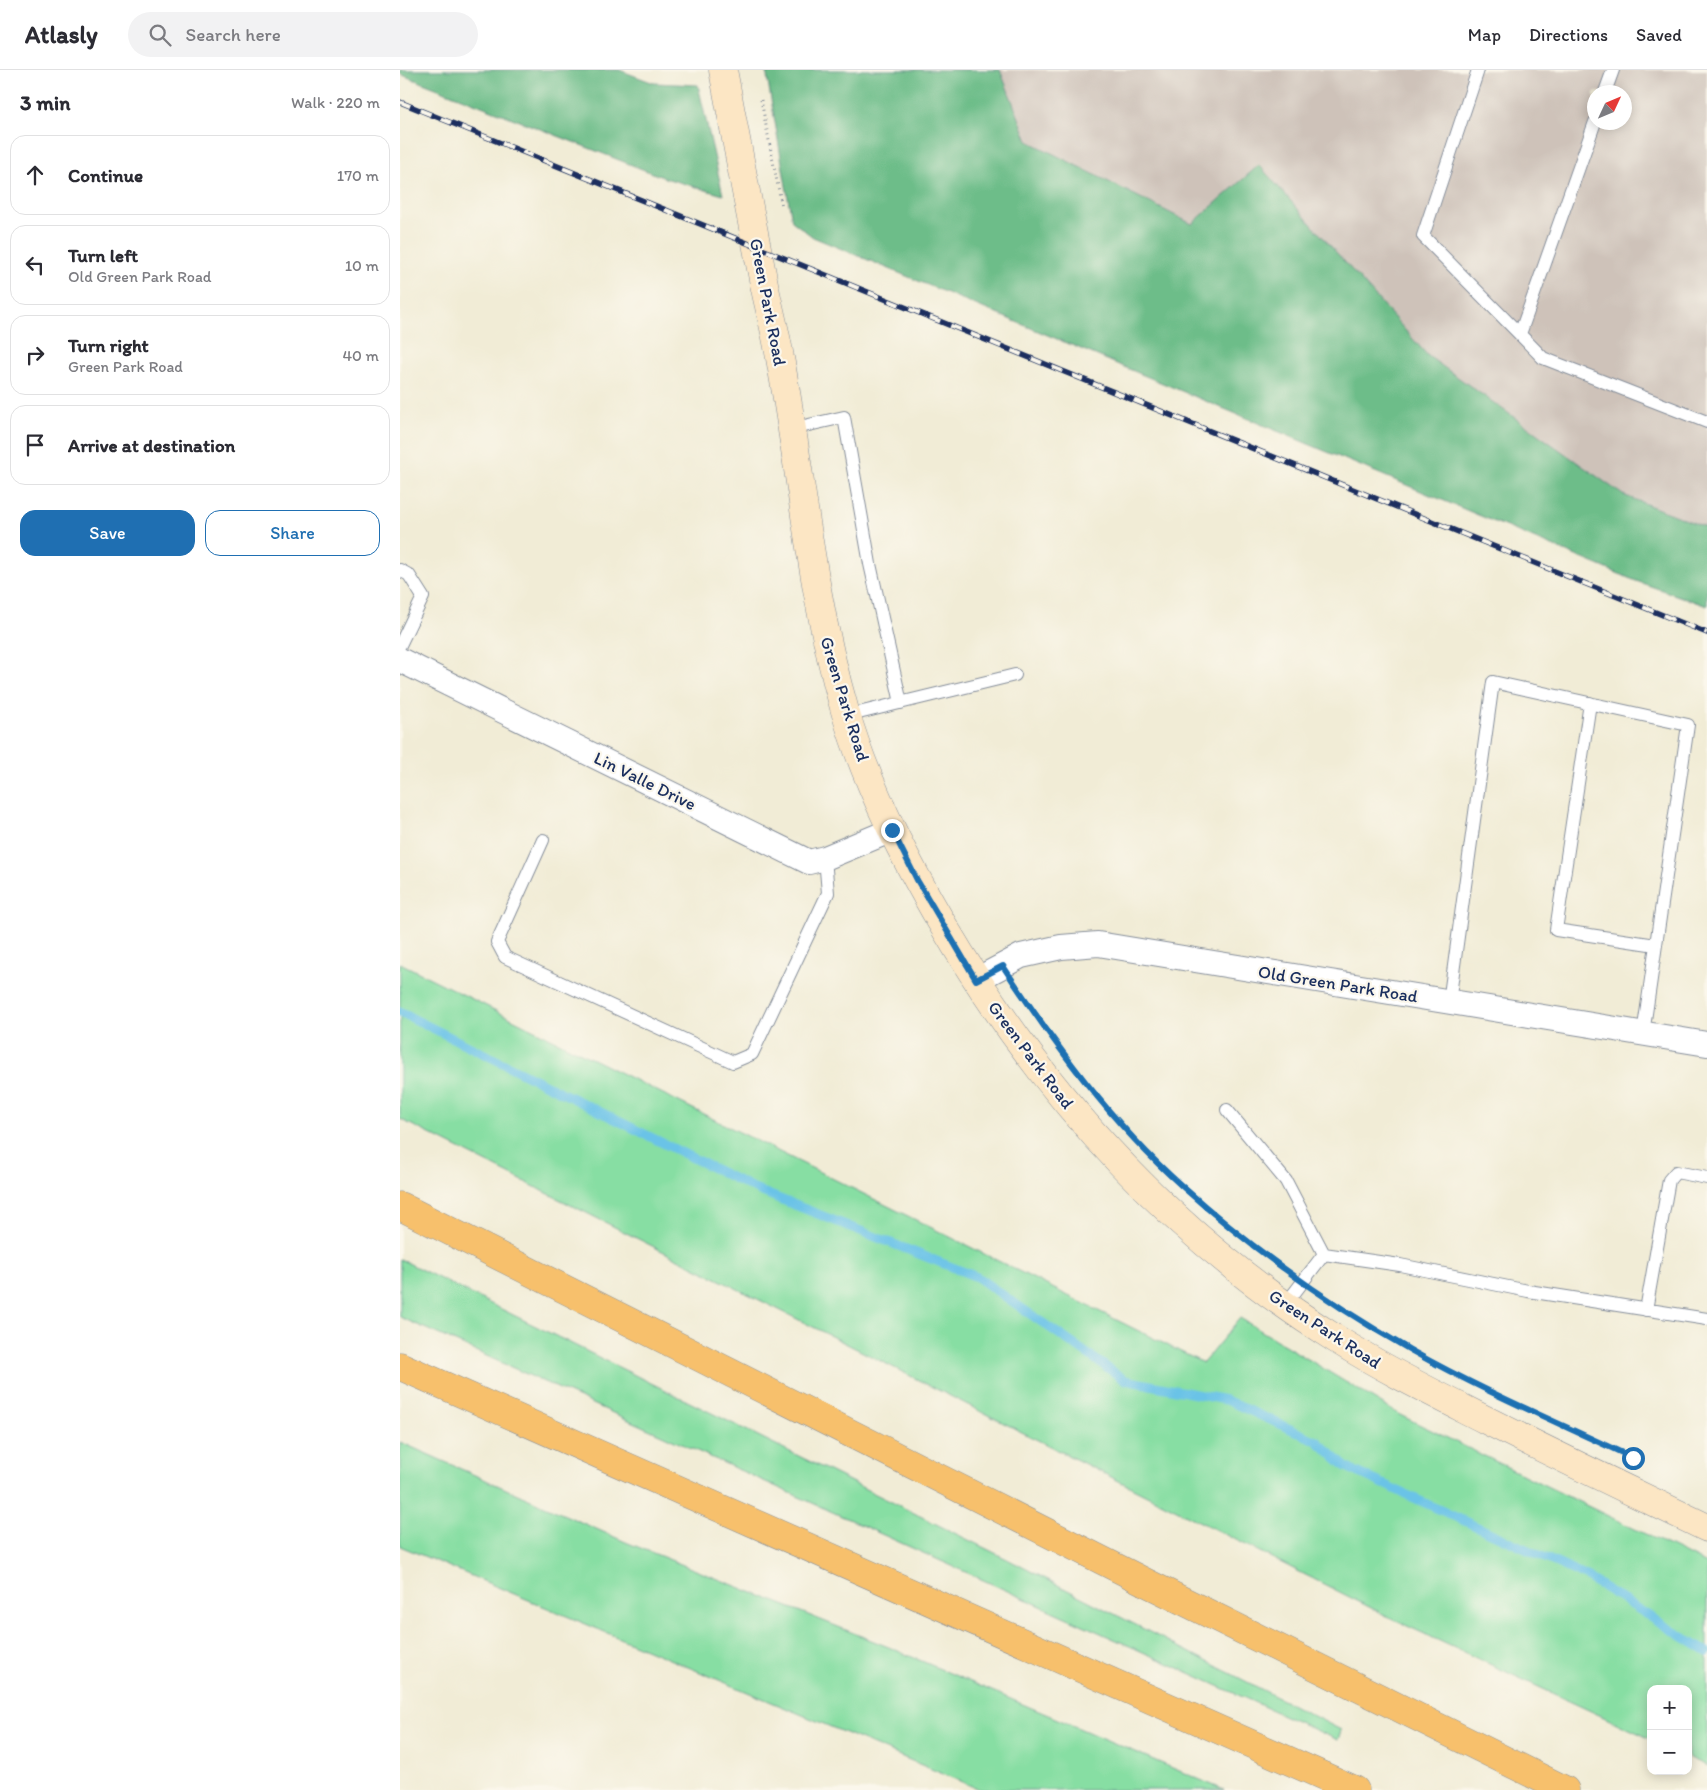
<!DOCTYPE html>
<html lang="en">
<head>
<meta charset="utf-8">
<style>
  body { margin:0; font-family:Itim,sans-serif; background:#f2f2f3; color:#2b2b33 }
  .controls { position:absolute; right:15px; bottom:15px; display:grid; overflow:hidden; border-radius:10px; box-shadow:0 2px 12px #0003 }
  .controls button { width:45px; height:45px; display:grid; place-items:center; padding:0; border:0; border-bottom:1px solid #e1e1e2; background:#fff; color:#2b2b33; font:25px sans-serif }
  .compass { position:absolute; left:1187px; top:15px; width:45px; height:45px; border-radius:50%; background:#fff; box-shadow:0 2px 12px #0003; rotate:46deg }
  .stop { position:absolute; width:15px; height:15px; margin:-11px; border:4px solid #1f6fb2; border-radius:50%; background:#fff }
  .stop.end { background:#1f6fb2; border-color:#fff; box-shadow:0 1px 5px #0008 }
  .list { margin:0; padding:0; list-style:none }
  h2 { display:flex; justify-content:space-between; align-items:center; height:65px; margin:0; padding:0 20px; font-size:21px }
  h2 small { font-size:16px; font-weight:400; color:#7c7c81 }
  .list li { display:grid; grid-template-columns:32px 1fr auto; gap:15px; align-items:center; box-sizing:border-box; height:80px; margin:0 10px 10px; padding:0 10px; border:1px solid #e1e1e2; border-radius:15px }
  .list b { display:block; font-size:19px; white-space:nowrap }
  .list p { margin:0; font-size:16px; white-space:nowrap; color:#7c7c81 }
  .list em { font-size:16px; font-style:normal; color:#7c7c81 }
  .actions { display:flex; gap:10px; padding:15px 20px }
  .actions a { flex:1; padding:11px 0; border:1px solid #1f6fb2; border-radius:15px; text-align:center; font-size:18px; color:#1f6fb2 }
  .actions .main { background:#1f6fb2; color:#fff }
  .icon { flex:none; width:28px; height:28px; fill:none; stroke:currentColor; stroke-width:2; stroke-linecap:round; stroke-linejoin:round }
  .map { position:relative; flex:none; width:1307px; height:1720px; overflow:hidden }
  header { display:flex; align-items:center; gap:30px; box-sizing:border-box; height:70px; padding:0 25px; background:#fff; border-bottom:1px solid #e1e1e2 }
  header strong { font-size:24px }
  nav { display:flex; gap:28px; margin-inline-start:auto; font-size:18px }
  .search { width:350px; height:45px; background:#f2f2f3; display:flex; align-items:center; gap:12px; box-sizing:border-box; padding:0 18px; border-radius:28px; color:#7c7c81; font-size:19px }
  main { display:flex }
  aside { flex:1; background:#fff }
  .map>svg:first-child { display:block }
  .industrial { fill:#cec2b9; fill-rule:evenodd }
  .green { fill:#87dea3; stroke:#518680 }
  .forest { fill:#6dbd89; stroke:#447674 }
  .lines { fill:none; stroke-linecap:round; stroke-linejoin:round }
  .stream { stroke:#6ac3e7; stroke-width:9 }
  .lane-casing { stroke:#868e9a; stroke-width:14 }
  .street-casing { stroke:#868e9a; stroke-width:26 }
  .secondary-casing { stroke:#868e9a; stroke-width:29 }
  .highway-casing { stroke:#868e9a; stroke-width:29 }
  .path { stroke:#868e9a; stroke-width:3; stroke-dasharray:1 4; stroke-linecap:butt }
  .lane { stroke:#fff; stroke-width:12 }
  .street { stroke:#fff; stroke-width:24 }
  .secondary { stroke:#fce6c4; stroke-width:28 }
  .highway { stroke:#f7c06c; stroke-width:28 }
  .rail-casing { stroke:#1b2f5e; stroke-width:5.5 }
  .rail { stroke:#fbf7ec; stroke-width:4; stroke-dasharray:11; stroke-linecap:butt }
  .route { stroke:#1f6fb2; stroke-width:6 }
  .labels { text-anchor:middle; stroke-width:4.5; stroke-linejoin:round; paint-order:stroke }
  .street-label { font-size:18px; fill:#1b2f5e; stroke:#fbf7ec }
</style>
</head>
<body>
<header>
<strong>Atlasly</strong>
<div class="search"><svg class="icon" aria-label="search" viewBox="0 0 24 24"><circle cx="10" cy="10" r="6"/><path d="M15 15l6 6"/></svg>Search here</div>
<nav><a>Map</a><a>Directions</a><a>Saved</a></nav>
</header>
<main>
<aside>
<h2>3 min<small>Walk · 220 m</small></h2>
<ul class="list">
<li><svg class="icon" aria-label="ahead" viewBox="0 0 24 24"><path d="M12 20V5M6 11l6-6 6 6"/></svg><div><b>Continue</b></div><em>170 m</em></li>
<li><svg class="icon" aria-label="left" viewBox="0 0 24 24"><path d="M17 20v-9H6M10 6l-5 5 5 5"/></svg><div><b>Turn left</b><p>Old Green Park Road</p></div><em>10 m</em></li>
<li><svg class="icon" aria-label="right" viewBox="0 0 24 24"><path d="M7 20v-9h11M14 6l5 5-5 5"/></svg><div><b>Turn right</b><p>Green Park Road</p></div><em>40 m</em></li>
<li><svg class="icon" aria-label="arrive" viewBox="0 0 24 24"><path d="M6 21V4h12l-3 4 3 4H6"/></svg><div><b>Arrive at destination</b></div></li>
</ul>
<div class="actions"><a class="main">Save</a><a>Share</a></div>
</aside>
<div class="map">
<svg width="1307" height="1720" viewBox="0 0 1307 1720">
  <rect width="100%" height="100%" fill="#fbf7ec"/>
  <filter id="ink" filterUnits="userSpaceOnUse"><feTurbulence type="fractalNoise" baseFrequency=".02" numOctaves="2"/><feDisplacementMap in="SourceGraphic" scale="10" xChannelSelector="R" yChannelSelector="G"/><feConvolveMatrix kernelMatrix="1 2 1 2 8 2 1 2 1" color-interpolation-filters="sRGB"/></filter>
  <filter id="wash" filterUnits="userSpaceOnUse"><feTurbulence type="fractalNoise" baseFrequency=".0096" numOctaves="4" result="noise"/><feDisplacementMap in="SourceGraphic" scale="20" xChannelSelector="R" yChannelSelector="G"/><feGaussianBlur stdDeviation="1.12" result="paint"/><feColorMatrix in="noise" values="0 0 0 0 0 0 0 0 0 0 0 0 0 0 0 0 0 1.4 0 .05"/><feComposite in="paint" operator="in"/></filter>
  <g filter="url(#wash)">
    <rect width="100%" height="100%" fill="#f1ecd6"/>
    <path class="industrial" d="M 600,0 L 1307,0 L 1307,458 L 1223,425 L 1028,286 L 859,95 L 792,154 L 628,71 ZM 1194,22 L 1224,22 L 1224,52 L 1194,52 Z"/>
    <path class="green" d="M 0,893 L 803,1293 L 840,1248 L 1000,1345 L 1307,1494 L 1307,1696 L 1288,1687 L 1288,1619 L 1251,1619 L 1251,1669 L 1003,1554 L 0,1049 Z
      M 0,1189 L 607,1489 L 941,1660 L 938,1670 L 0,1247 Z
      M 0,1372 L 228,1473 L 491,1578 L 824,1720 L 581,1720 L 0,1476 Z"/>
    <path class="forest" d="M 0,0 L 219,0 L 254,13 L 298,15 L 323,125 L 265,108 L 0,4 Z
      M 366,0 L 600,0 L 628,71 L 792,154 L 859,95 L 1028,286 L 1223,425 L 1307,458 L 1307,536 L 1236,511 L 413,167 L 392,151 Z"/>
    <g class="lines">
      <path class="stream" d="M 0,942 L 357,1120 L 577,1207 L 725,1310 L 826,1330 L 917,1371 L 946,1397 L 1185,1506 L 1307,1582"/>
    </g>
  </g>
  <g filter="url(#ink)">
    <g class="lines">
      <defs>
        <path id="lane" d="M 1078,0 L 1023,166 L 1143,288 L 1307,352
          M 1205,22 L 1213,0
          M 1120,264 L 1195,52
          M 391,359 L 444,347 L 470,494 L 501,633
          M 0,500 L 9,505 L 23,527 L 0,575
          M 1190,633 L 1156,860 L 1256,875
          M 446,646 L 615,605
          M 143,770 L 97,872 L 105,887 L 333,992 L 352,984 L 428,823 L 425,788
          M 1049,932 L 1093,612 L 1288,655 L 1243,964
          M 827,1040 L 886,1111 L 924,1184
          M 885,1235 L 924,1184 L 1000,1195 L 1128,1221 L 1307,1249
          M 1246,1240 L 1269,1110 L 1276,1102 L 1307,1108"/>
        <path id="street" d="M 0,590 L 409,792 L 425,788 L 492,760
          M 576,910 L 621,886 L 661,877 L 698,874 L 1307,974"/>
        <path id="secondary" d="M 323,0 C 336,71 350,143 364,214 C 369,238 376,263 380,288 C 402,406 411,525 445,641 C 467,716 504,788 543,855 C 641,1022 771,1166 936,1269 C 984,1299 1035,1324 1086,1350 C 1159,1387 1233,1422 1307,1458"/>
        <path id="highway" d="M 0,1136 L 747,1513 L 1165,1720
          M 0,1296 L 955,1720"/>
      </defs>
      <use href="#lane" class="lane-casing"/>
      <use href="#street" class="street-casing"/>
      <use href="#secondary" class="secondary-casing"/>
      <use href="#highway" class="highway-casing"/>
      <path class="path" d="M 361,30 L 382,137"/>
      <use href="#lane" class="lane"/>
      <use href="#street" class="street"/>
      <use href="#secondary" class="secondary"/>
      <use href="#highway" class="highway"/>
      <defs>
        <path id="rail" d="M 0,32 L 1307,563"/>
      </defs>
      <use href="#rail" class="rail-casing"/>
      <use href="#rail" class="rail"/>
    </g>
  </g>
  <g class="lines" filter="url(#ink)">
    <path class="route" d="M 492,760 L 517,810 L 576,910 L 603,896 C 655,975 712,1054 783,1117 C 852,1179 931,1235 1012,1281 C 1083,1321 1159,1353 1233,1388"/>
  </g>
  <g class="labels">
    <g class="street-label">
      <text transform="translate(368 232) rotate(79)" y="6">Green Park Road</text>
      <text transform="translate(445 629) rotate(73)" y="6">Green Park Road</text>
      <text transform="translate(245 711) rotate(26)" y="6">Lin Valle Drive</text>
      <text transform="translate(938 914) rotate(9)" y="6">Old Green Park Road</text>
      <text transform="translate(631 985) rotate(53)" y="6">Green Park Road</text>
      <text transform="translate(925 1259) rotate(33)" y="6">Green Park Road</text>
    </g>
  </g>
</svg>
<div class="controls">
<button>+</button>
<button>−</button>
</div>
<svg class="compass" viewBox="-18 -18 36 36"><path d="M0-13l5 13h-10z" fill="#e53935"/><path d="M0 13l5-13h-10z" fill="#7c7c81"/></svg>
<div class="stop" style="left:1233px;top:1388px"></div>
<div class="stop end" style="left:492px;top:760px"></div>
</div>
</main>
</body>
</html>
